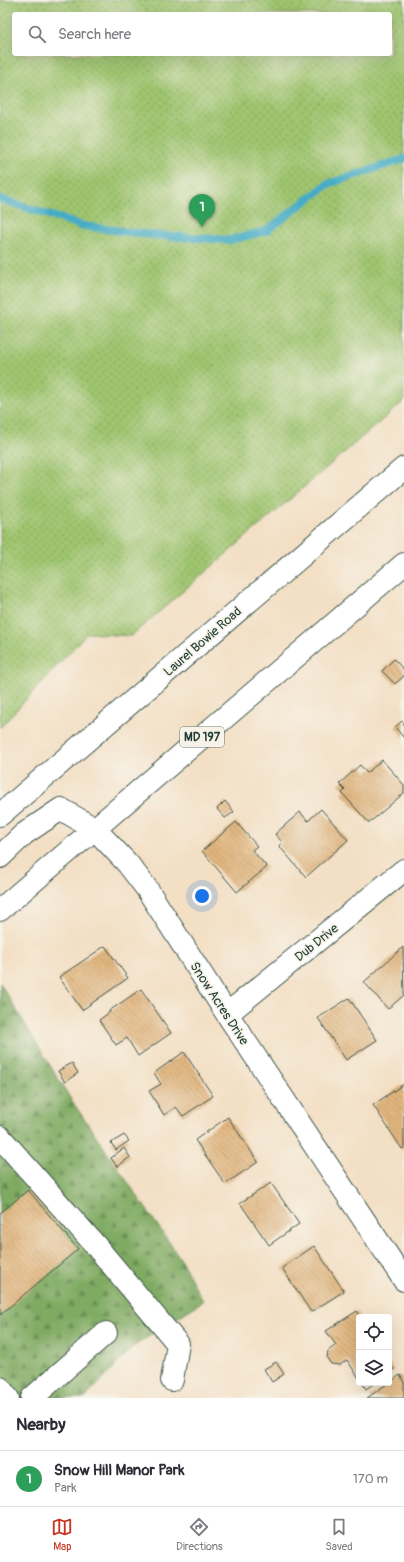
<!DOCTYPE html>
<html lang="en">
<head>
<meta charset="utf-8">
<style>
  body { margin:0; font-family:Pangolin,sans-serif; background:#f2f2f3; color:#2b2b33 }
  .controls { position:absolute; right:12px; bottom:12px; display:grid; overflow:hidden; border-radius:4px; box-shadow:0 4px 16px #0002 }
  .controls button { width:36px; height:36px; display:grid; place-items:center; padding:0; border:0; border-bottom:1px solid #e1e1e2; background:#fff; color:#2b2b33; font:20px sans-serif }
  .you { position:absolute; left:202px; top:896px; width:14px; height:14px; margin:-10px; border:3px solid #fff; border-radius:50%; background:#1a73e8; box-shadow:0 0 0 6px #1a73e833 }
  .badge { display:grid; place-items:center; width:26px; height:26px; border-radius:50%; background:#c8321e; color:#fff; font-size:13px; font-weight:700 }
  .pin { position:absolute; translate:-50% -33px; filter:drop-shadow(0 1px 2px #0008) }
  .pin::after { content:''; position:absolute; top:21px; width:14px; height:12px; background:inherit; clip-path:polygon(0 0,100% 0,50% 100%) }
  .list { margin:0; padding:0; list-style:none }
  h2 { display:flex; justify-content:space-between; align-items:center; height:52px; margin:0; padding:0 16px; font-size:17px }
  h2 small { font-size:13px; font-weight:400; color:#7c7c81 }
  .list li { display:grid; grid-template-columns:26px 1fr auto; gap:12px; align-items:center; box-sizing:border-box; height:56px; padding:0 16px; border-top:1px solid #e1e1e2 }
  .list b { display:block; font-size:15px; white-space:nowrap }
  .list p { margin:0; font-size:13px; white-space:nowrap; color:#7c7c81 }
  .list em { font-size:13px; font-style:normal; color:#7c7c81 }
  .icon { flex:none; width:22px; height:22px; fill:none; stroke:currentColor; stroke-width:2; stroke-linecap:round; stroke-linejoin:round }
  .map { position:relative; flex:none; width:404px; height:1398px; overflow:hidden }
  .search { position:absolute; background:#fff; box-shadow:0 4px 16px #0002; left:12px; right:12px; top:12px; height:44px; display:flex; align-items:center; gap:10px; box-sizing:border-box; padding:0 14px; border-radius:4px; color:#7c7c81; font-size:15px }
  .sheet { height:108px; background:#fff }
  nav { display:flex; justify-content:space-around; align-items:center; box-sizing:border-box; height:56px; border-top:1px solid #e1e1e2; background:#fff; font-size:11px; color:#7c7c81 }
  nav a { display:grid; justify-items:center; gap:2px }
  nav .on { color:#c8321e }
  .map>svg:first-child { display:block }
  .forest { fill:url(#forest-firs); stroke:#4f744b }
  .park { fill:url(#park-dots); stroke:#5f8152; fill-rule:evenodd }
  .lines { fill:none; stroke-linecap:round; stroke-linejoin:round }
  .stream { stroke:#45acc5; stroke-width:8 }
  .building { fill:url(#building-back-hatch) }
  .minor-casing { stroke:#3f554a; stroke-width:24 }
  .major-casing { stroke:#3f554a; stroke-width:24 }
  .minor { stroke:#fff; stroke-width:22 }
  .major { stroke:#fff; stroke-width:22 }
  .labels { text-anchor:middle; stroke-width:3.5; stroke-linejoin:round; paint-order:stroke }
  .shield { fill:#f7f3e8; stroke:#60746a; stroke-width:1 }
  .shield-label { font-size:12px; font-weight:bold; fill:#1f3d34 }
  .street-label { font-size:13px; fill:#1f3d34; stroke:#f7f3e8 }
</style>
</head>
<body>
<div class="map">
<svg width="404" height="1398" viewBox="0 0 404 1398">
  <defs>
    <pattern id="forest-firs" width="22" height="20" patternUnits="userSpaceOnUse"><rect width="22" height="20" fill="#7faa62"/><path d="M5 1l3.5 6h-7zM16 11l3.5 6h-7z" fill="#678c52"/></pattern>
    <pattern id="park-dots" width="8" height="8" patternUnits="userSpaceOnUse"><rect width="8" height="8" fill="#9fc56f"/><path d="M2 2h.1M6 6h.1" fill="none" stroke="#81a15c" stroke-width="1.8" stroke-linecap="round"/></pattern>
    <pattern id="building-back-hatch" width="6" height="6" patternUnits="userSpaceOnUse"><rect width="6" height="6" fill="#e1b57e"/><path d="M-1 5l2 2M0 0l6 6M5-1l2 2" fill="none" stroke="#b69468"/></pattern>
  </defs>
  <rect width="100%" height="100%" fill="#f7f3e8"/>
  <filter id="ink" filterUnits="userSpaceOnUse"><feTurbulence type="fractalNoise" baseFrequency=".025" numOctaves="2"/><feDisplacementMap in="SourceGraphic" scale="8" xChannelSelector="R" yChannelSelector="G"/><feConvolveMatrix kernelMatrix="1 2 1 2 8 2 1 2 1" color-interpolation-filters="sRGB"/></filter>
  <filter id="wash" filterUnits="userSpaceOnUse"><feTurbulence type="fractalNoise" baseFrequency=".012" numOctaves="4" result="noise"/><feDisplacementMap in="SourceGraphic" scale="16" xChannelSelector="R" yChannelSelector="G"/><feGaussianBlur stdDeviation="0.9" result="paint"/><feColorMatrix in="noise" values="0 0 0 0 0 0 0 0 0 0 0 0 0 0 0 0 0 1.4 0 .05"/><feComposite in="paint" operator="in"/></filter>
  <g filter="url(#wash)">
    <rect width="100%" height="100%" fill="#f3dfc4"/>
    <path class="forest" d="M 0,983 L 70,1098 L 180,1258 L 203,1301 L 133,1347 L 85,1398 L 0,1398 Z"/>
    <path class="park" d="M 0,0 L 404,0 L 404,400 L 403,402 L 131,636 L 87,633 L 0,728 ZM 14,14 L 390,14 L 390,54 L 14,54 Z"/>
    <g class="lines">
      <path class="stream" d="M 0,199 L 83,226 L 152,235 L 230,240 L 266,231 L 328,184 L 404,159"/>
    </g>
    <g id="blocks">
      <path class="building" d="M 394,659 L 404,670 L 404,676 L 395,684 L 382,671 Z
        M 402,721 L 404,723 L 404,738 L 395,727 Z
        M 382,760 L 404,785 L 404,793 L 369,823 L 342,793 L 345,790 L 339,784 L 360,765 L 367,773 Z
        M 225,801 L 234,812 L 225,818 L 217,809 Z
        M 321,809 L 348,840 L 306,877 L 279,846 L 282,842 L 275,834 L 300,812 L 308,821 Z
        M 236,822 L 257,846 L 252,850 L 267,867 L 237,892 L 202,851 Z
        M 105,946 L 128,978 L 82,1010 L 59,977 Z
        M 403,947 L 404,995 L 388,1009 L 364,982 Z
        M 141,989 L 171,1033 L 138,1056 L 127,1038 L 116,1045 L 99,1020 L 110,1012 L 109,1011 Z
        M 349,998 L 377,1040 L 346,1060 L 318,1018 Z
        M 184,1052 L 213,1096 L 183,1116 L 176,1107 L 164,1115 L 149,1091 L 161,1084 L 154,1073 Z
        M 72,1063 L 78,1073 L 65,1082 L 58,1071 Z
        M 404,1084 L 404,1148 L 402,1149 L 373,1105 Z
        M 228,1117 L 258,1162 L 225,1184 L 195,1140 Z
        M 124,1135 L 129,1141 L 116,1150 L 111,1143 Z
        M 124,1148 L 130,1157 L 117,1167 L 111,1158 Z
        M 271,1183 L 299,1224 L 269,1245 L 240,1203 Z
        M 28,1190 L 78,1249 L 0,1315 L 0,1213 Z
        M 314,1246 L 344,1291 L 311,1312 L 282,1268 Z
        M 357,1311 L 361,1317 L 359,1317 L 359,1378 L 347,1360 L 340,1365 L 331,1364 L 327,1358 L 328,1351 L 336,1345 L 326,1331 Z
        M 276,1362 L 284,1374 L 272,1382 L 264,1369 Z
        M 389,1362 L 394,1370 L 389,1373 Z
        M 400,1375 L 404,1382 L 404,1398 L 367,1398 Z
        M 362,1383 L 375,1383 L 366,1389 Z"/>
    </g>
  </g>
  <g filter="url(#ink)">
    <use href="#blocks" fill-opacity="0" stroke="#3f554a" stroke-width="1"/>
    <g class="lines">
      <defs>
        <path id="minor" d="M 0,857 L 24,834 L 61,809 L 95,829 L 128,864 L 147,889 L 227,1014 L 404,1280
          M 227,1014 L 404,870
          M 0,1137 L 97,1247 L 178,1344 L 172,1380
          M 0,1388 L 8,1398
          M 32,1398 L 106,1333"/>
        <path id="major" d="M 0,815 L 404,468
          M 0,910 L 404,564"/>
      </defs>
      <use href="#minor" class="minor-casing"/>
      <use href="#major" class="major-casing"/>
      <use href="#minor" class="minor"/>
      <use href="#major" class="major"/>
    </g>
  </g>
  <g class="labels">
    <rect class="shield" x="180" y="727" width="44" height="20" rx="3"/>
    <g class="shield-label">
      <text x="202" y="741">MD 197</text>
    </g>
    <g class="street-label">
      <text transform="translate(202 641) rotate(-41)" y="5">Laurel Bowie Road</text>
      <text transform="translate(316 942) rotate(-39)" y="5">Dub Drive</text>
      <text transform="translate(220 1003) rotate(57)" y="5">Snow Acres Drive</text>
    </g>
  </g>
</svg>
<div class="controls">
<button><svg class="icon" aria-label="locate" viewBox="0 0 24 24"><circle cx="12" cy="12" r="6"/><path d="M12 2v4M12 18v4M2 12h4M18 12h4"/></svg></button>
<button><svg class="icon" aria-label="layers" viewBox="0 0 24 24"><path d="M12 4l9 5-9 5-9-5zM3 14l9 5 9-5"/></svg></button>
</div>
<div class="you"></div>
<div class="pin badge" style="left:202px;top:227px;background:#2e9e5b">1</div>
<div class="search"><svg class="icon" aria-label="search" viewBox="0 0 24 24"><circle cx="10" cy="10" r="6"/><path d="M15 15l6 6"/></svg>Search here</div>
</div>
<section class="sheet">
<h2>Nearby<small></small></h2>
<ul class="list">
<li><span class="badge" style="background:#2e9e5b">1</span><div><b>Snow Hill Manor Park</b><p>Park</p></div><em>170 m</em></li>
</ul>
</section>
<nav>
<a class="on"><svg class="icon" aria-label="map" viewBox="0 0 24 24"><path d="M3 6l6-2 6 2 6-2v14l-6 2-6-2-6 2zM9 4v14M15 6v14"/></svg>Map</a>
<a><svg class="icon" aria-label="directions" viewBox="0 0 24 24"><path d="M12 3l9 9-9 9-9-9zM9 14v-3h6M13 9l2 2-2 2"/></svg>Directions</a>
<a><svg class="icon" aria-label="saved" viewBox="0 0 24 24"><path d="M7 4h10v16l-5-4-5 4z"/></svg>Saved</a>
</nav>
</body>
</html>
